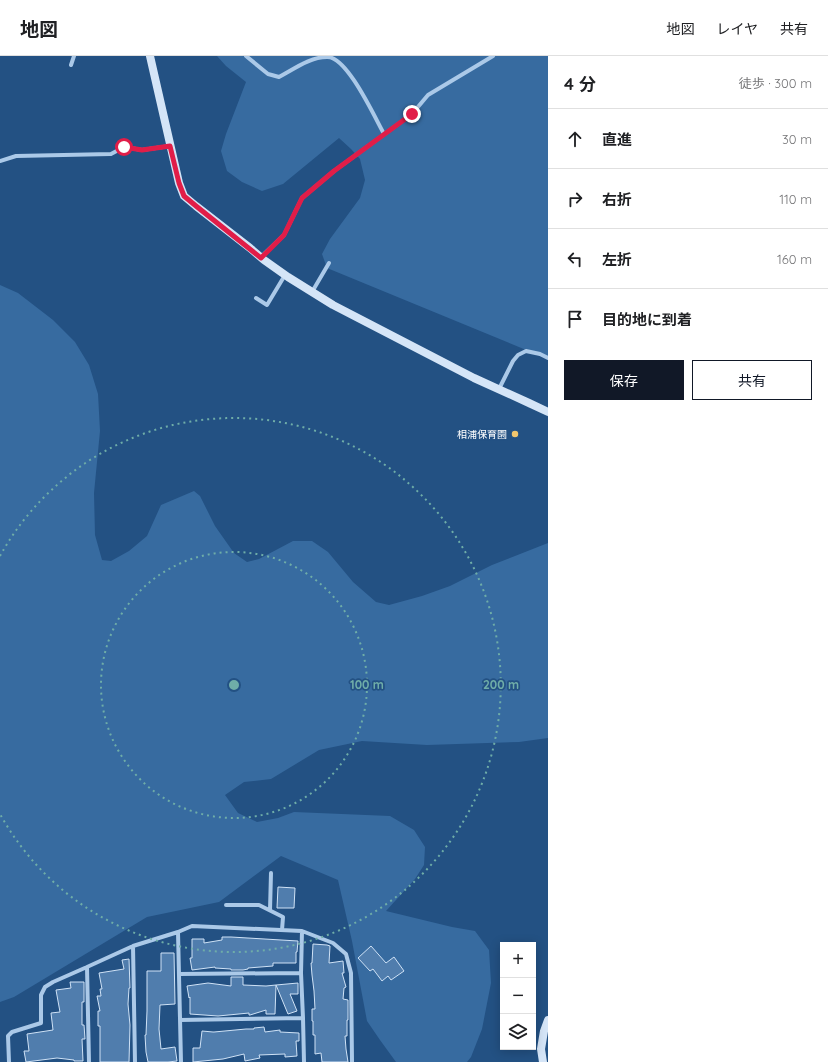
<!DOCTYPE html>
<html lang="ja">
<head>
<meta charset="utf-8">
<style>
  body { margin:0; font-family:Quicksand,"Noto Sans JP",sans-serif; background:#f2f2f2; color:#202124 }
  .controls { position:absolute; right:12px; bottom:12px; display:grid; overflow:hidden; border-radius:0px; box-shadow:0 2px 10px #0003 }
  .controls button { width:36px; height:36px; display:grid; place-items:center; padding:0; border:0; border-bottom:1px solid #e0e0e0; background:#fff; color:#202124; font:20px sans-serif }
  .stop { position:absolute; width:12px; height:12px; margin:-9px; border:3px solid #e11d48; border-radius:50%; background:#fff }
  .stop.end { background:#e11d48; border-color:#fff; box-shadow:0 1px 4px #0008 }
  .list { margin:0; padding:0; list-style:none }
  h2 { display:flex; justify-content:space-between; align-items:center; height:52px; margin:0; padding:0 16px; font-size:17px }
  h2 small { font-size:13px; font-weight:400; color:#757577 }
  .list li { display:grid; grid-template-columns:26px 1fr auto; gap:12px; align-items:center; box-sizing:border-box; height:60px; padding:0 16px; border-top:1px solid #e0e0e0 }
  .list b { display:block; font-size:15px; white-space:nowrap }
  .list em { font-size:13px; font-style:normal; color:#757577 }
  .actions { display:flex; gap:8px; padding:12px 16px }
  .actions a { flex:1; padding:9px 0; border:1px solid #111827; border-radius:0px; text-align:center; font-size:14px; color:#111827 }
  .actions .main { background:#111827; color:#fff }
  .icon { flex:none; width:22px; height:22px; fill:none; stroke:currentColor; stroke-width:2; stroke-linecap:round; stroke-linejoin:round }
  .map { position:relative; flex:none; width:548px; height:1006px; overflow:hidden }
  header { display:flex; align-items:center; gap:24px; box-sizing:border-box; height:56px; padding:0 20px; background:#fff; border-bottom:1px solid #e0e0e0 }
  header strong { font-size:19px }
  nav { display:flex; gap:22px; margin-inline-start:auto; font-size:14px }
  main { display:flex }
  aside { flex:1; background:#fff }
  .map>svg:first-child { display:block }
  .green { fill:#376ba0 }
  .building { fill:#507dad; stroke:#cfe2f6 }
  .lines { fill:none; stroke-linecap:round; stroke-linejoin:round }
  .street { stroke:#abc9e8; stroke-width:4 }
  .secondary { stroke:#d5e5f7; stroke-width:8 }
  .route { stroke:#e11d48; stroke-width:5 }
  .ring { fill:none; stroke:#6fada8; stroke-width:2; stroke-dasharray:2 4 }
  .poi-dot { fill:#f3c76e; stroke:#235183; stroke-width:1.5 }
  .labels { text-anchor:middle; stroke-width:3.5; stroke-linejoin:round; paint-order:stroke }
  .poi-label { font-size:10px; fill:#fff; stroke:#235183; text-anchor:end }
  .centre { fill:#6fada8; stroke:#235183; stroke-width:2 }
  .ring-label { font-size:12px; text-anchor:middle; font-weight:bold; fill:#6fada8; stroke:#235183; stroke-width:3.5; stroke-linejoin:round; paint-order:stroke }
</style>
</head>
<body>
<header>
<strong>地図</strong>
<nav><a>地図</a><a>レイヤ</a><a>共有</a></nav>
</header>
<main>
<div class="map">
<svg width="548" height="1006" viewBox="0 0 548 1006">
  <rect width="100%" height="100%" fill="#235183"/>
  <path class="green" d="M 217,0 L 548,0 L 548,303 L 327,212 L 322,198 L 330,183 L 360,142 L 365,124 L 360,103 L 351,93 L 339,82 L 283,128 L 262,135 L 242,126 L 227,115 L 221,95 L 226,78 L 246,26 L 226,10 Z
    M 0,229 L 18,237 L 53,264 L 75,286 L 89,309 L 98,338 L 100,375 L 94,437 L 95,479 L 102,504 L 111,505 L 129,495 L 147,480 L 161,449 L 194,435 L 200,440 L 215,470 L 234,497 L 247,506 L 259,503 L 293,485 L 312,485 L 328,496 L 353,526 L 376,546 L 389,549 L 422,540 L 450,530 L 492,509 L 548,487 L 548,682 L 519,686 L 427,689 L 362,685 L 319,694 L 271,723 L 244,726 L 225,739 L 238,757 L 257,766 L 278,762 L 294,756 L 390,760 L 414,774 L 425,791 L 424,809 L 415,823 L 386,855 L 452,871 L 475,875 L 489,894 L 491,927 L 482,973 L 471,1001 L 467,1006 L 396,1006 L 380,984 L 367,965 L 352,885 L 338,824 L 281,800 L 219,846 L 147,861 L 14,941 L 0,946 Z"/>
  <path class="building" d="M 278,831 L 295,832 L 294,852 L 277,852 Z
    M 222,881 L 231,881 L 298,885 L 297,896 L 296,896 L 296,907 L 273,907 L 273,910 L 248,912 L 248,913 L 243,914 L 231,914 L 231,913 L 215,912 L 215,911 L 192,914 L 190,902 L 192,902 L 192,883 L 204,883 L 204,887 L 222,884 Z
    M 313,888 L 327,889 L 330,890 L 329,907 L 343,905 L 344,917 L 342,917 L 346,931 L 344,932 L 343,943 L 348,944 L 348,964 L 347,964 L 347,980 L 345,980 L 346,993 L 348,1006 L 322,1006 L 321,997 L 315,998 L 315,979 L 313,979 L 313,965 L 312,965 L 312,953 L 315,953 L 314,935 L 312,919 L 311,907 L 312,907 Z
    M 371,890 L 386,907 L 394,901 L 404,915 L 391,924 L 388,920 L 382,925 L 373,913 L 370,915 L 358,902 Z
    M 161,897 L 174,897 L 175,948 L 160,949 L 159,973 L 161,993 L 175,991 L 177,1005 L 168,1006 L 148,1006 L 146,996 L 145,979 L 146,979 L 147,955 L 147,915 L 161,915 Z
    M 129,903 L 130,932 L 129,932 L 128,948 L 130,969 L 129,1006 L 100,1006 L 100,970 L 98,970 L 98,955 L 100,955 L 97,940 L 101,940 L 100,933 L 102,933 L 99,917 L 124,913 L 122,904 Z
    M 231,921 L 243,921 L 243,929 L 266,930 L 276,929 L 275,958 L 266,958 L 266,954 L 250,959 L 249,959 L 249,957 L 218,960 L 190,958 L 190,941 L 189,942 L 187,930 L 208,927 L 231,930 Z
    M 70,926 L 84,926 L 84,946 L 82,946 L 82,969 L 84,969 L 85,983 L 82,983 L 83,1005 L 74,1005 L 74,1004 L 57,1002 L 26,1006 L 24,995 L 29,995 L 27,978 L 53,974 L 51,957 L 60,956 L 56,934 L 71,932 Z
    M 298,927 L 298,938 L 290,938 L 297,955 L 288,958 L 276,929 Z
    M 264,971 L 265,976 L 280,974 L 280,976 L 299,977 L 299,985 L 296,985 L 297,1000 L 285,1001 L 285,998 L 259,999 L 260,1002 L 245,1005 L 244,998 L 223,1003 L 193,1006 L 193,992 L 200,992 L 202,975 L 213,976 L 214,976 L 246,973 L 254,973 L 254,972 Z"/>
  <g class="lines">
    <path class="street" d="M 246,0 L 268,18 L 279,21 C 294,13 310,1 327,1 C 347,0 375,62 384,78
      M 71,9 L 74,0
      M 0,105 L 16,100 L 111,98 L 124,91 L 142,94 L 170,90
      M 261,201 L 284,179 L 302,142 L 334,115 L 412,58 L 428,39 L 493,0
      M 312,236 L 329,207
      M 256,242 L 267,249 L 285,219
      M 499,333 L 513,305 L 518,299 L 526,295 L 540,298 L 548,302
      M 226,849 L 259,849 L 283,861 L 282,874
      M 270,854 L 271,817
      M 302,875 L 301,917 L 303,962 L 304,1006
      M 178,876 L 181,1006
      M 133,890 L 135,1006
      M 87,911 L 89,1006
      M 179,918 L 301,917
      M 180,964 L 303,962
      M 9,1006 L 8,980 L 12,976 L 41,967 L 41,939 L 45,931 L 53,926 L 87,911 L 133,890 L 178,876 L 192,870 L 302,875 L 333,887 L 346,898 L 351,917 L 352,1006"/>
    <path class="secondary" d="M 150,0 L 179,127 L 184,140 L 196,150 L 250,192 L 264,204 L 288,221 L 333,249 L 474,322 L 529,347 L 548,356
      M 543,1006 L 541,993 L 544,975 L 548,964"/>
  </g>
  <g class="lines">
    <path class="route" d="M 124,91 L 142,94 L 170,90 L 179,127 L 184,140 L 196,150 L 261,202 L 284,179 L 302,142 L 334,115 L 412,58"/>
  </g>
  <g class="ring">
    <circle cx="234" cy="629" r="133"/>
    <path d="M0 500A267 267 0 1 1 0 758"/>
  </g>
  <circle class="poi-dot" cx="515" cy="378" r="4"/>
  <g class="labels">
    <g class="poi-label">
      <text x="507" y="382">相浦保育園</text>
    </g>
  </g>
  <circle cx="234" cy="629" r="6" class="centre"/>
  <g class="ring-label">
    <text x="367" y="633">100 m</text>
    <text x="501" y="633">200 m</text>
  </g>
</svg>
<div class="controls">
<button>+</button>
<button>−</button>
<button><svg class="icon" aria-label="layers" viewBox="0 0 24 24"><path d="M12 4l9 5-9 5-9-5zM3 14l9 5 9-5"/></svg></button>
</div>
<div class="stop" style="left:124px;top:91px"></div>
<div class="stop end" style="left:412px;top:58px"></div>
</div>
<aside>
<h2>4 分<small>徒歩 · 300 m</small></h2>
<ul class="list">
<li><svg class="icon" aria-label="ahead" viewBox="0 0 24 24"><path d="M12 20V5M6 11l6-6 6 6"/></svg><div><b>直進</b></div><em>30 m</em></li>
<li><svg class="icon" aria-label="right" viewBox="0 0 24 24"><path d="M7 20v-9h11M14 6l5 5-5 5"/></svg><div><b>右折</b></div><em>110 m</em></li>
<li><svg class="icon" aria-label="left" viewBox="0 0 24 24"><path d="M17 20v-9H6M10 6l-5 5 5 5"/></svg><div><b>左折</b></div><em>160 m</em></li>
<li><svg class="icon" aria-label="arrive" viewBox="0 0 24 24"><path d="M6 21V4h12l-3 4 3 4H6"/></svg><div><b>目的地に到着</b></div></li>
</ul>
<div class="actions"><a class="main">保存</a><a>共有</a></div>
</aside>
</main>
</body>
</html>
